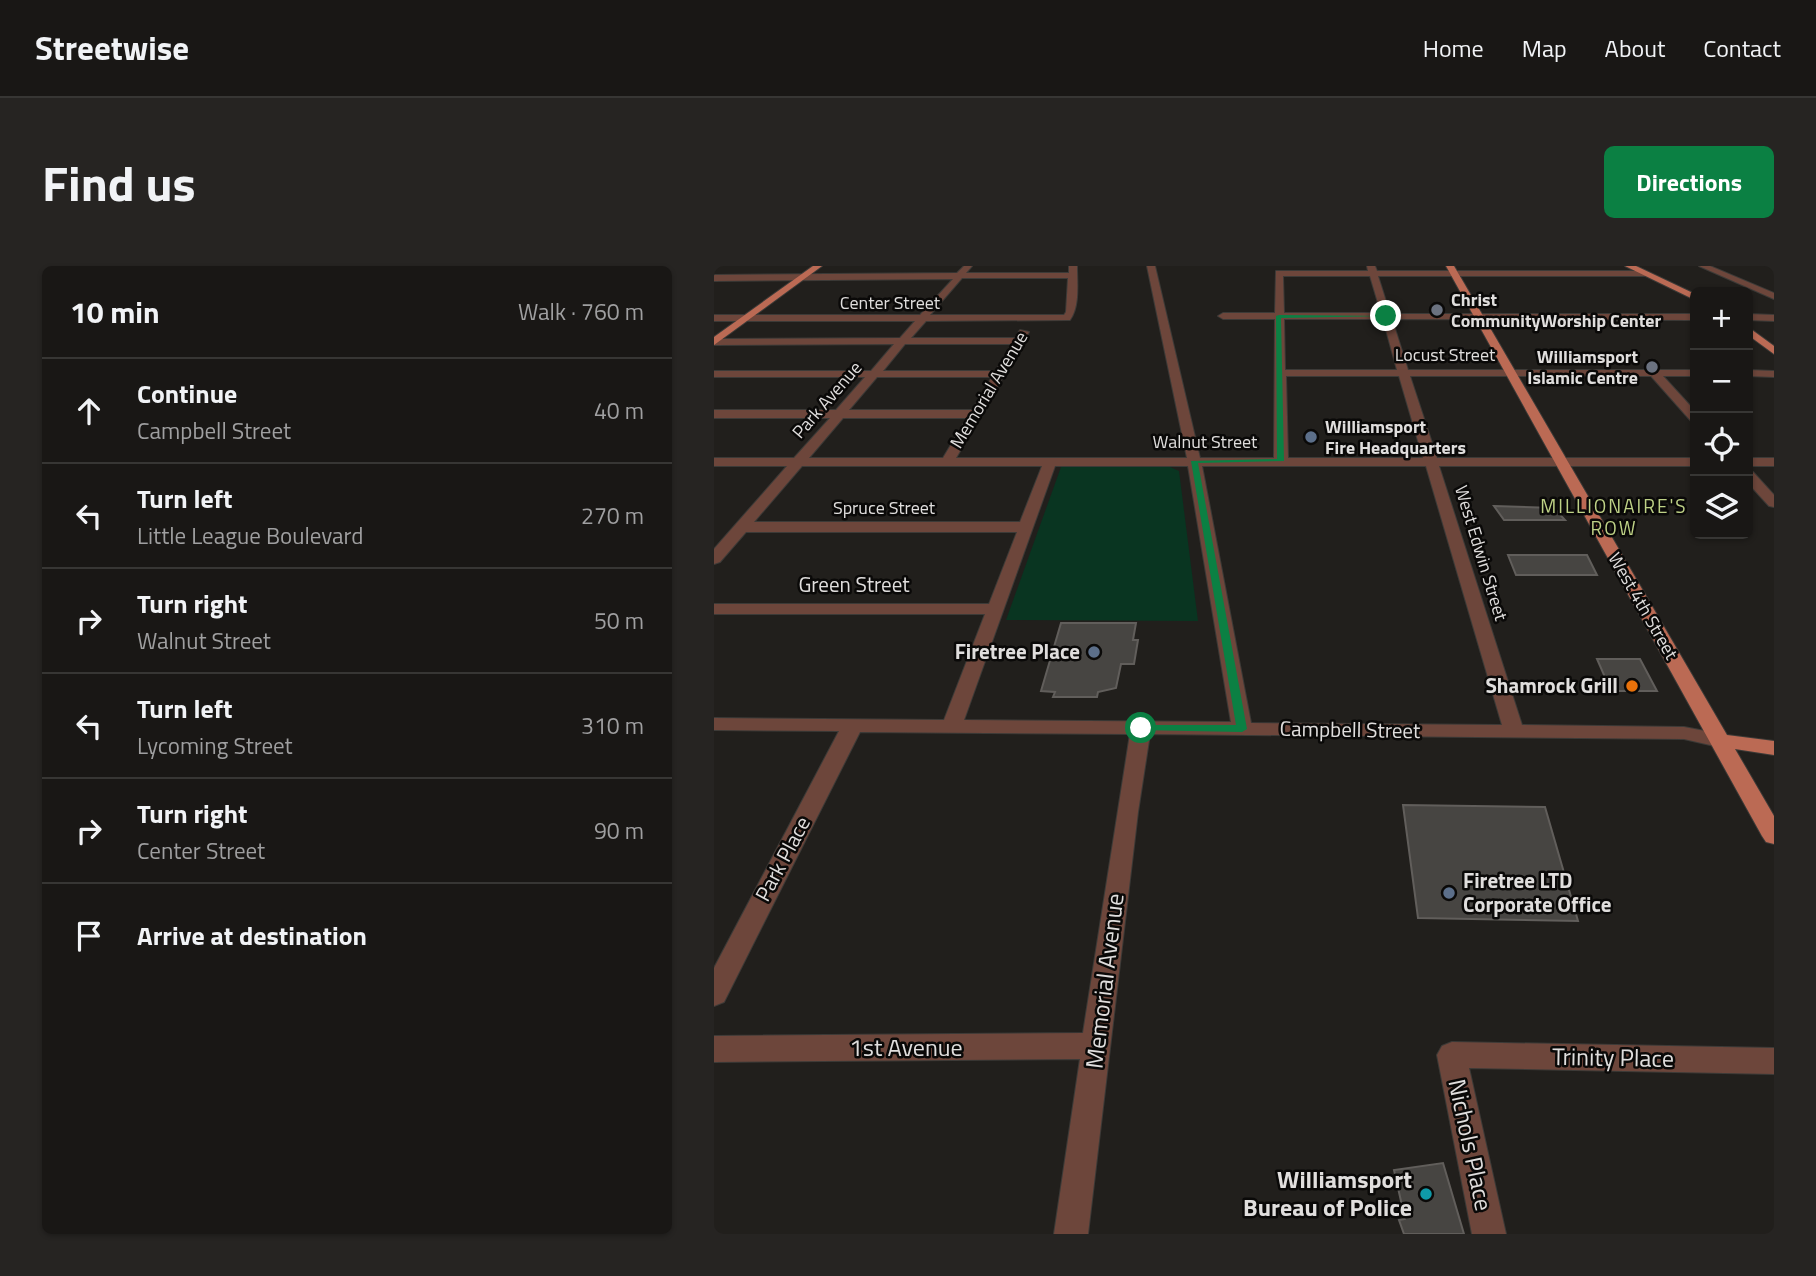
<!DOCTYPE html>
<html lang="en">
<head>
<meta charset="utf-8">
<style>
  body { margin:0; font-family:"Titillium Web",sans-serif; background:#262422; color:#f1f3f6 }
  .controls { position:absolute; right:21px; top:21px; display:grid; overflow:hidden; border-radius:10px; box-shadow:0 2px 5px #0004 }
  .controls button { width:63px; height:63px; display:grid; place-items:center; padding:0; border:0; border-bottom:2px solid #373634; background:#191715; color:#f1f3f6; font:35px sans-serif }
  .stop { position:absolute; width:21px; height:21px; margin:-16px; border:5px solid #0b8043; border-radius:50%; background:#fff }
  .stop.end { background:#0b8043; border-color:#fff; box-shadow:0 2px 7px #0008 }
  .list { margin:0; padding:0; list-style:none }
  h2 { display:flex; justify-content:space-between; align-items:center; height:91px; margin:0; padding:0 28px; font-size:30px }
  h2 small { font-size:23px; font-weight:400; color:#9f9fa0 }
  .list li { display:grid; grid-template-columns:46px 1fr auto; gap:21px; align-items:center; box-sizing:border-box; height:105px; padding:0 28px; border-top:2px solid #373634 }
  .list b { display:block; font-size:26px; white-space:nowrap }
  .list p { margin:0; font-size:23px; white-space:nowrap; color:#9f9fa0 }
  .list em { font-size:23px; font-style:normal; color:#9f9fa0 }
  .icon { flex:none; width:38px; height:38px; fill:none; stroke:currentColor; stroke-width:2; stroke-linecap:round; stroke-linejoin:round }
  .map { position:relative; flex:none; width:1060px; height:968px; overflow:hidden; border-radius:10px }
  header { display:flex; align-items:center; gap:42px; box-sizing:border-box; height:98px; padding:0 35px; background:#191715; border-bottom:2px solid #373634 }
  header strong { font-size:33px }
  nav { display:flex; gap:38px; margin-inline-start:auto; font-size:24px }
  .intro { display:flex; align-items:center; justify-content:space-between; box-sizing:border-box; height:168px; padding:0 42px }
  h1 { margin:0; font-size:49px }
  .button { padding:18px 32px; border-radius:10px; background:#0b8043; color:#fff; font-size:24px; font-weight:700 }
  main { display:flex; gap:42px; padding:0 42px }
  aside { flex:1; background:#191715; border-radius:10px; box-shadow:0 2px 5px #0004 }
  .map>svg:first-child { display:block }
  .green { fill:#093521 }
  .building { fill:#474542; stroke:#615e5b; stroke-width:2 }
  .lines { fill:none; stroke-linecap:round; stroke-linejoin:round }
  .minor-casing { stroke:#3c3a37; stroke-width:2 }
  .major-casing { stroke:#3c3a37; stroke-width:2 }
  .minor { fill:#6d463b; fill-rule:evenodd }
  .major { fill:#bb6a54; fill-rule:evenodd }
  .route { fill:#0b8043 }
  .worship-dot { fill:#6b7280; stroke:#0a0908; stroke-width:2.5 }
  .service-dot { fill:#5c6f8a; stroke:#0a0908; stroke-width:2.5 }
  .food-dot { fill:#e8710a; stroke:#0a0908; stroke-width:2.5 }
  .culture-dot { fill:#0f9aa8; stroke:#0a0908; stroke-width:2.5 }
  .labels { text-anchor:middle; stroke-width:5; stroke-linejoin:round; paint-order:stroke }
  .far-poi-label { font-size:18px; font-weight:bold; fill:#e0dedd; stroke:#0a0908; text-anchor:start }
  .far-street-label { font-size:18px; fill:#e0dedd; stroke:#0a0908 }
  .far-neighbourhood-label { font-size:19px; letter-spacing:2px; fill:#bed186; stroke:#0a0908 }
  .street-label { font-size:21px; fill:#e0dedd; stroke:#0a0908 }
  .poi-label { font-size:21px; font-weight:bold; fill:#e0dedd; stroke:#0a0908; text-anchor:end }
  .near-street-label { font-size:24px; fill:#e0dedd; stroke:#0a0908 }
  .near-poi-label { font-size:24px; font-weight:bold; fill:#e0dedd; stroke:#0a0908; text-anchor:end }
</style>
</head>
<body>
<header>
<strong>Streetwise</strong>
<nav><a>Home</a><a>Map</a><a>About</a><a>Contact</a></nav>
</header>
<div class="intro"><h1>Find us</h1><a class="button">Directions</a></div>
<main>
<aside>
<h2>10 min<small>Walk · 760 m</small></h2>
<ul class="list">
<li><svg class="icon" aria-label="ahead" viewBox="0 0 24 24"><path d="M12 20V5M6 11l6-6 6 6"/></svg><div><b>Continue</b><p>Campbell Street</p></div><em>40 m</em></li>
<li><svg class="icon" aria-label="left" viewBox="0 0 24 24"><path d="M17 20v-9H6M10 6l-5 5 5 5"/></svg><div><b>Turn left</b><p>Little League Boulevard</p></div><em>270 m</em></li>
<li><svg class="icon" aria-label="right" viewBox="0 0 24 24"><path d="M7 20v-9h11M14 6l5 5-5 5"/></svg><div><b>Turn right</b><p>Walnut Street</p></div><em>50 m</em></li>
<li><svg class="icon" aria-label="left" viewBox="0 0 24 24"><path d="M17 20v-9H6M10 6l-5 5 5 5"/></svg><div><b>Turn left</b><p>Lycoming Street</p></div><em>310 m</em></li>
<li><svg class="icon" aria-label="right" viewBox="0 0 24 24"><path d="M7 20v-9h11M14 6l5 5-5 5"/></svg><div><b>Turn right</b><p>Center Street</p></div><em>90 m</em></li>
<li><svg class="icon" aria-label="arrive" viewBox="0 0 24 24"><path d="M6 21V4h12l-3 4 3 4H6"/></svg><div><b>Arrive at destination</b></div></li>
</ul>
</aside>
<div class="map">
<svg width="1060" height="968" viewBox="0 0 1060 968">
  <rect width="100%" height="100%" fill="#211f1c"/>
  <path class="green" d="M 347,201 L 456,201 L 465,205 L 484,355 L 292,354 Z"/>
  <path class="building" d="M 780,240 L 840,242 L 851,254 L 790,254 Z
    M 794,289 L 873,289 L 883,309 L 802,309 Z
    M 347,357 L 422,357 L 419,374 L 424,374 L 420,398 L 407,398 L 402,422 L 384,426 L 383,431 L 339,431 L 341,426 L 327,425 Z
    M 883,393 L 926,393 L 943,425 L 897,425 Z
    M 689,539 L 831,541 L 864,655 L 704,652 Z
    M 729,897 L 750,968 L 690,968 L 685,954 L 691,953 L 680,904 Z"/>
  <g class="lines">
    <defs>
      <path id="minor" d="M 250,0 L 258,0 L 252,7 L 355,7 L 355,0 L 363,0 C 363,17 366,40 356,54 L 212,55 L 197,72 L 301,72 L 306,64 L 315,66 L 242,192 L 473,192 L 433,0 L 441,0 L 486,192 L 560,192 L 561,53 L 509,53 L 504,50 L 509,47 L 561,47 L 562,5 L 654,5 L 653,0 L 661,0 L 663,5 L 931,5 L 934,10 L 664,10 L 676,48 L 981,48 L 981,54 L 678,53 L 694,104 L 981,104 L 981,110 L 949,110 L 981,145 L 981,156 L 977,155 L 937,110 L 696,110 L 723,192 L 981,192 L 981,200 L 725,200 L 808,459 L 970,461 L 1012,469 L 1015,474 L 1012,479 L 1005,481 L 970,473 L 436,468 L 424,546 L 374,968 L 340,968 L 366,793 L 0,796 L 0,770 L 369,767 L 416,468 L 146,466 L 10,736 L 0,740 L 0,702 L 125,465 L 0,464 L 0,452 L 230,454 L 271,348 L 0,348 L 0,338 L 275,338 L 303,266 L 32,266 L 6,296 L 0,298 L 0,283 L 73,200 L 0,200 L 0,192 L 80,192 L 116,152 L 0,152 L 0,144 L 122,144 L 151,111 L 0,111 L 0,105 L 157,105 L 180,78 L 0,79 L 0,73 L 186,72 L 201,55 L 0,55 L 0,49 L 206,49 L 239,13 L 0,15 L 0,9 L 243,7 ZM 569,10 L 656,10 L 667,47 L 570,47 ZM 248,12 L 354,12 L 352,46 L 350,49 L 216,49 ZM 570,53 L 669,53 L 683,104 L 571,104 ZM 191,78 L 298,78 L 282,105 L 169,105 ZM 572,110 L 685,110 L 709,192 L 574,192 ZM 163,111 L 278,111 L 258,144 L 135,144 ZM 129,152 L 253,152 L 229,192 L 95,192 ZM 88,200 L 328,200 L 306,256 L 40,256 ZM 341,200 L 474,200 L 517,456 L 250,454 ZM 488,200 L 712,200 L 788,459 L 537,457 Z
        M 985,0 L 996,0 L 1060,27 L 1060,33 Z
        M 1034,48 L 1060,49 L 1060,55 L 1034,54 Z
        M 1034,104 L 1060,105 L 1060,111 L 1034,110 Z
        M 1034,192 L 1060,192 L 1060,200 L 1034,200 Z
        M 1034,205 L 1039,206 L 1060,229 L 1060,241 L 1055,240 L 1034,217 Z
        M 738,776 L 1060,782 L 1060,808 L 755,802 L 792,968 L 758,968 L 723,789 L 728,780 Z"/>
      <path id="major" d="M 99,0 L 108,0 L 0,79 L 0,71 Z
        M 732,0 L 740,0 L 1013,469 L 1060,475 L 1060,489 L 1021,483 L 1060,550 L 1060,578 L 1052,576 L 1048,570 Z
        M 911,0 L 922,0 L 981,28 L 981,34 Z
        M 1034,61 L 1060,80 L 1060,88 L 1034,69 Z"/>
    </defs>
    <use href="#minor" class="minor-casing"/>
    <use href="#major" class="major-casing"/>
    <use href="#minor" class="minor"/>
    <use href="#major" class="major"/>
  </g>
  <path class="route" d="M 565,49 L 675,50 L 567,52 L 570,195 L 484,197 L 533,463 L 528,466 L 423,464 L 421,462 L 427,459 L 522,459 L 477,195 L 563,193 L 562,50 Z"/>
  <g class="worship-dot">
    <circle cx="723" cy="44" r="7"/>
    <circle cx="938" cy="101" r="7"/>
  </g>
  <g class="service-dot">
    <circle cx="597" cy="171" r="7"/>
    <circle cx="380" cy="386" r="7"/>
    <circle cx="735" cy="627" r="7"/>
  </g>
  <circle class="food-dot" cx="918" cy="420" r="7"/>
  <circle class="culture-dot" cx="712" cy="928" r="7"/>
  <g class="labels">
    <g class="far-poi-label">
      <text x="737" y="40">Christ<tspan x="737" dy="21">CommunityWorship Center</tspan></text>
      <text x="924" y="97" text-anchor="end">Williamsport<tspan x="924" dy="21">Islamic Centre</tspan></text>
      <text x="611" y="167">Williamsport<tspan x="611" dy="21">Fire Headquarters</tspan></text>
    </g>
    <g class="far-street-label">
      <text x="176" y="43">Center Street</text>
      <text x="731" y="95">Locust Street</text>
      <text transform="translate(275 124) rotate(-59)" y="6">Memorial Avenue</text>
      <text transform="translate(113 134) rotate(-49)" y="6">Park Avenue</text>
      <text x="491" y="182">Walnut Street</text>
      <text x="170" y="248">Spruce Street</text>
      <text transform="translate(767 287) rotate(73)" y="6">West Edwin Street</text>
      <text transform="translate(929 340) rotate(60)" y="6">West 4th Street</text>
    </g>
    <g class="far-neighbourhood-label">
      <text x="900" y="247">MILLIONAIRE'S<tspan x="900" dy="22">ROW</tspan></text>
    </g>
    <g class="street-label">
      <text x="140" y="326">Green Street</text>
      <text transform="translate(636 464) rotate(1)" y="7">Campbell Street</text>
      <text transform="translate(69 593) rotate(-62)" y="7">Park Place</text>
    </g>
    <g class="poi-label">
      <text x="366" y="393">Firetree Place</text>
      <text x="904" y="427">Shamrock Grill</text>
      <text x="749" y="622" text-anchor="start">Firetree LTD<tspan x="749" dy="24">Corporate Office</tspan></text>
    </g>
    <g class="near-street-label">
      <text transform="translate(391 715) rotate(-83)" y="8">Memorial Avenue</text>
      <text x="192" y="790">1st Avenue</text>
      <text transform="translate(899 792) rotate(1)" y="8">Trinity Place</text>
      <text transform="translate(756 879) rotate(78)" y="8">Nichols Place</text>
    </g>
    <g class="near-poi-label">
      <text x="698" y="922">Williamsport<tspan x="698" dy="28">Bureau of Police</tspan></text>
    </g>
  </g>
</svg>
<div class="controls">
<button>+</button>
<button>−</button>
<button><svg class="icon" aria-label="locate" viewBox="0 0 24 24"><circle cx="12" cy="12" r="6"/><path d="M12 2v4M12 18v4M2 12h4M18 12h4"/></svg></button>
<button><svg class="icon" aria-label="layers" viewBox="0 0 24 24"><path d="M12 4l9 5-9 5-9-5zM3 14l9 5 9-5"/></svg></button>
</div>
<div class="stop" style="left:427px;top:462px"></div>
<div class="stop end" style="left:672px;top:50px"></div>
</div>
</main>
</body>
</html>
